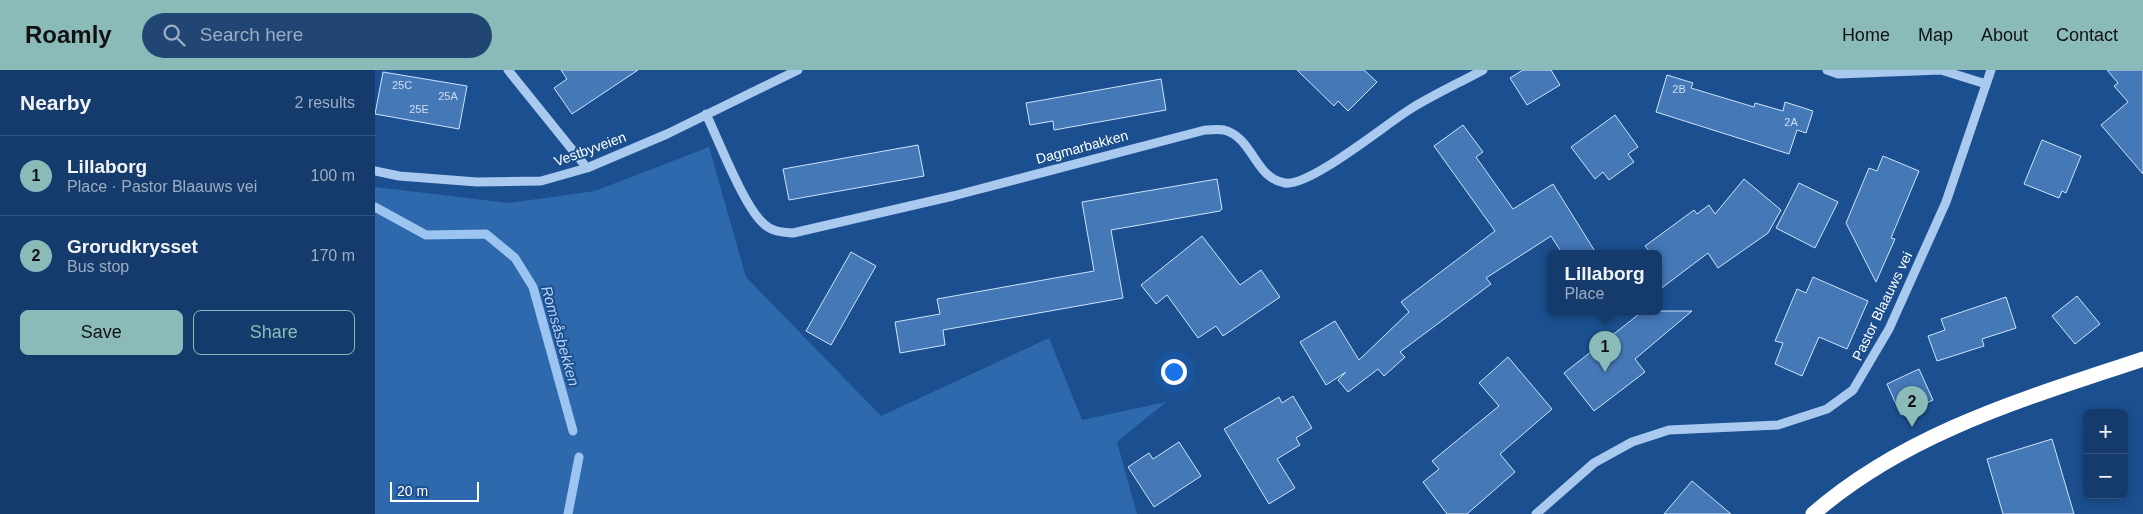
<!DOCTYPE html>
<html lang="en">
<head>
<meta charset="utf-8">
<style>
  body { margin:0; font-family:Helvetica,sans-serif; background:#214673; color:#f1f3f6 }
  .controls { position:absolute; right:15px; bottom:15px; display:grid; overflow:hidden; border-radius:8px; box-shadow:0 2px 12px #0003 }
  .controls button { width:45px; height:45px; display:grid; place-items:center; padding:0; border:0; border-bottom:1px solid #33557e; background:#143b6b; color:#f1f3f6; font:25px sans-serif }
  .scale { position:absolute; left:15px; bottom:12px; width:89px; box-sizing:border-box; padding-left:5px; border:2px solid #fff; border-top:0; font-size:14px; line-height:18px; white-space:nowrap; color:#fff; -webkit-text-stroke:4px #1b4f8f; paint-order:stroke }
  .you { position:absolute; left:798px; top:301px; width:18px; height:18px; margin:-12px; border:4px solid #fff; border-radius:50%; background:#1a73e8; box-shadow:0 0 0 8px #1a73e833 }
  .badge { display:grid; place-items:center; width:32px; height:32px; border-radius:50%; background:#8bbbb9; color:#111; font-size:16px; font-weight:700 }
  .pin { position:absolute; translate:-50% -41px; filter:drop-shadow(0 1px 2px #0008) }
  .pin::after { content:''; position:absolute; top:26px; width:18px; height:15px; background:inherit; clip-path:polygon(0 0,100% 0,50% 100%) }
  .popup { position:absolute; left:1172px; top:180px; width:115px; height:65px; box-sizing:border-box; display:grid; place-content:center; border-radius:8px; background:#143b6b; filter:drop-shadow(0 1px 4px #0005); font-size:16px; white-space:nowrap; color:#9dadc1 }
  .popup b { font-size:19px; color:#f1f3f6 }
  .popup::after { content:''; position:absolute; left:50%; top:100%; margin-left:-10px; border:10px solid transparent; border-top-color:#143b6b }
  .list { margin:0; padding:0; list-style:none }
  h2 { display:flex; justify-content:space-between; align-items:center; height:65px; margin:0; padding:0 20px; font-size:21px }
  h2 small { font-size:16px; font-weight:400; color:#9dadc1 }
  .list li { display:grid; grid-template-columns:32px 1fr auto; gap:15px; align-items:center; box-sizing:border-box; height:80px; padding:0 20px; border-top:1px solid #33557e }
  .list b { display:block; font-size:19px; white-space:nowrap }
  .list p { margin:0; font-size:16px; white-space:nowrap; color:#9dadc1 }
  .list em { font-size:16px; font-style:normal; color:#9dadc1 }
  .actions { display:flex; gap:10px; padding:15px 20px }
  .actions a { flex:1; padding:11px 0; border:1px solid #8bbbb9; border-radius:8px; text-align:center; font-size:18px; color:#8bbbb9 }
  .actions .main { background:#8bbbb9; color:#111 }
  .icon { flex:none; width:28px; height:28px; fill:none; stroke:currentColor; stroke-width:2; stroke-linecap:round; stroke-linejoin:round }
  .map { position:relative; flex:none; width:1768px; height:444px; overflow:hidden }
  header { display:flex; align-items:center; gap:30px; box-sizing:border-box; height:70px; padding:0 25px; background:#8bbbb9; color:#111 }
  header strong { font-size:24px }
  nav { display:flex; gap:28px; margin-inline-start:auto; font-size:18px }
  .search { width:350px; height:45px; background:#214673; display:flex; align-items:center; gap:12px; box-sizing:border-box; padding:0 18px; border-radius:28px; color:#9dadc1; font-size:19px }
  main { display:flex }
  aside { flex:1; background:#143b6b }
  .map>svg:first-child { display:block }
  .green { fill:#2e69ad }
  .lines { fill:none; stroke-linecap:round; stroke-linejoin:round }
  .stream { stroke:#9cc4f0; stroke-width:9 }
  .building { fill:#4478b7; stroke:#cfe3fa }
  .minor { stroke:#a9c9ee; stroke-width:9 }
  .highway { stroke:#fff; stroke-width:15 }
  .labels { text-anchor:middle; stroke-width:4; stroke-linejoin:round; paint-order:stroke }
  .number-label { font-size:11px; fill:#d0dded }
  .street-label { font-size:14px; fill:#fff; stroke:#1b4f8f }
  .water-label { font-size:15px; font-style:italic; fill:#b5d3f5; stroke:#1b4f8f }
</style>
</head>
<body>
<header>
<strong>Roamly</strong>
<div class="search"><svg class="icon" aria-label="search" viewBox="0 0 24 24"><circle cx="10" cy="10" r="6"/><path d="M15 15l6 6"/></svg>Search here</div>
<nav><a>Home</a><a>Map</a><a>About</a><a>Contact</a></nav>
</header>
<main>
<aside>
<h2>Nearby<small>2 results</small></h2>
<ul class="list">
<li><span class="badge">1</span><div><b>Lillaborg</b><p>Place · Pastor Blaauws vei</p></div><em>100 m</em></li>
<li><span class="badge">2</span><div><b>Grorudkrysset</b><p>Bus stop</p></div><em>170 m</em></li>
</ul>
<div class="actions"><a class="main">Save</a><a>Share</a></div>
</aside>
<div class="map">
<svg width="1768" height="444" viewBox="0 0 1768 444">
  <rect width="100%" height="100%" fill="#1b4f8f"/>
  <path class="green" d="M 334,77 L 371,207 L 506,346 L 674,268 L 707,350 L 791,332 L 742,372 L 762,444 L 0,444 L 0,117 L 134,133 L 220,121 Z"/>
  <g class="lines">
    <path class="stream" d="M 0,137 L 51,165 L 111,164 L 140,188 L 158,217 L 198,361
      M 193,444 L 204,387"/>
  </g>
  <path class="building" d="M 186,0 L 263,0 L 197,44 L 179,18 L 192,9 Z
    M 922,0 L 989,0 L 1002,12 L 973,41 L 963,31 L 959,36 Z
    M 1148,0 L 1176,0 L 1185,15 L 1152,35 L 1135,8 Z
    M 1732,0 L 1768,0 L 1768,104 L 1726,55 L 1753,32 L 1739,16 L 1743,13 Z
    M 8,2 L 92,16 L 84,59 L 0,44 Z
    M 1292,5 L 1318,13 L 1316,18 L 1379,37 L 1380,33 L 1408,41 L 1410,32 L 1438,41 L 1431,63 L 1422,60 L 1414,84 L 1281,42 Z
    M 786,9 L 791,40 L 679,60 L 678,51 L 655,55 L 651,33 Z
    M 1240,45 L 1263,77 L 1253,84 L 1259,92 L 1234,110 L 1228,102 L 1220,109 L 1196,77 Z
    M 1088,55 L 1108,82 L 1101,87 L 1138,139 L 1178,114 L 1221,183 L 1187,183 L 1176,166 L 1111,208 L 1116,214 L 1025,282 L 1030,287 L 1009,306 L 1003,299 L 973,322 L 963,310 L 971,302 L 951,315 L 925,272 L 960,251 L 984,290 L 1034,242 L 1026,232 L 1120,161 L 1059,76 Z
    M 1667,70 L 1706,86 L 1691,123 L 1687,121 L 1684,128 L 1649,114 Z
    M 543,75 L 549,106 L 414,130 L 408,99 Z
    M 1508,86 L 1544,101 L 1516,168 L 1520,169 L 1501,212 L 1471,153 L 1494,98 L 1502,101 Z
    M 842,109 L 847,139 L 845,141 L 736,160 L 748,228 L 568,260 L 570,275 L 525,283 L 520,252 L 565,244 L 562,229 L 719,201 L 707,132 Z
    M 1369,109 L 1406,140 L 1393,163 L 1343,198 L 1333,183 L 1284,220 L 1284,183 L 1276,183 L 1270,176 L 1319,140 L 1322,144 L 1334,135 L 1340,144 Z
    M 1424,113 L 1463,132 L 1440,178 L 1401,158 Z
    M 827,166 L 865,215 L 886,200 L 905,227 L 848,266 L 841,256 L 823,268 L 792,225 L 781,234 L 766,215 Z
    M 476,182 L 501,196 L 456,275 L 431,261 Z
    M 1438,207 L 1493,231 L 1472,279 L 1444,267 L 1427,306 L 1400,294 L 1408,273 L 1400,271 L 1422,219 L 1431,223 Z
    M 1702,226 L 1725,254 L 1700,274 L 1677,246 Z
    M 1631,227 L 1641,258 L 1607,269 L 1609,276 L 1562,291 L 1553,266 L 1570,260 L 1566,249 Z
    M 1268,241 L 1317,241 L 1260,289 L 1270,302 L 1219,341 L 1189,303 Z
    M 1133,287 L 1177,339 L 1125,384 L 1140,402 L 1092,444 L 1072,444 L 1048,412 L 1064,399 L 1057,391 L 1124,336 L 1104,313 Z
    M 1544,299 L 1558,330 L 1526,345 L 1512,314 Z
    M 918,326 L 937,358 L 921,368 L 925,375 L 902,389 L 920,418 L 894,434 L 849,359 L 904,327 L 907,333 Z
    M 1677,369 L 1699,444 L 1628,444 L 1612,389 Z
    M 804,372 L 826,406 L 779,437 L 753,397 L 774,383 L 778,389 Z
    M 1317,411 L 1356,444 L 1289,444 Z"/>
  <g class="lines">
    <path class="minor" d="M 133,0 L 212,98
      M 1452,0 L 1463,4 L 1566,0 L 1611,14
      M 331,44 C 344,71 369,137 389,154 C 397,162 407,162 418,163 L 578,126 L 830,60 C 836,60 843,59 849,60 C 879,68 879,108 910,113 C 935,117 1012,53 1037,38 C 1060,24 1084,13 1108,0
      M 0,101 L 24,106 L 102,112 L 166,111 L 212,98 L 292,64 L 423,0
      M 1161,444 L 1219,393 L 1257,372 L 1294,360 L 1403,355 L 1452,339 L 1478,320 L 1514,259 L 1571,132 L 1616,0"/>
    <path class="highway" d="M 1438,444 C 1532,362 1652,328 1768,289"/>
  </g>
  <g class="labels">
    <g class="number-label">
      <text x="27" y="19">25C</text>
      <text x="1304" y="23">2B</text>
      <text x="73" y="30">25A</text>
      <text x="44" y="43">25E</text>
      <text x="1416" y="56">2A</text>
    </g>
    <g class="street-label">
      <text transform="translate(707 77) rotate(-15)" y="5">Dagmarbakken</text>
      <text transform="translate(215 79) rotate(-20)" y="5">Vestbyveien</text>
      <text transform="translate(1507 236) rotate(-64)" y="5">Pastor Blaauws vei</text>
    </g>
    <g class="water-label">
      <text transform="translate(185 266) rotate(74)" y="5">Romsåsbekken</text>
    </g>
  </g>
</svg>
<div class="controls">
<button>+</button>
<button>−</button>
</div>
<div class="scale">20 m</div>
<div class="you"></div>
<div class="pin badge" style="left:1230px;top:302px">1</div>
<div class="popup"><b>Lillaborg</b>Place</div>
<div class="pin badge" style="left:1537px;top:357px">2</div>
</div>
</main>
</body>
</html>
